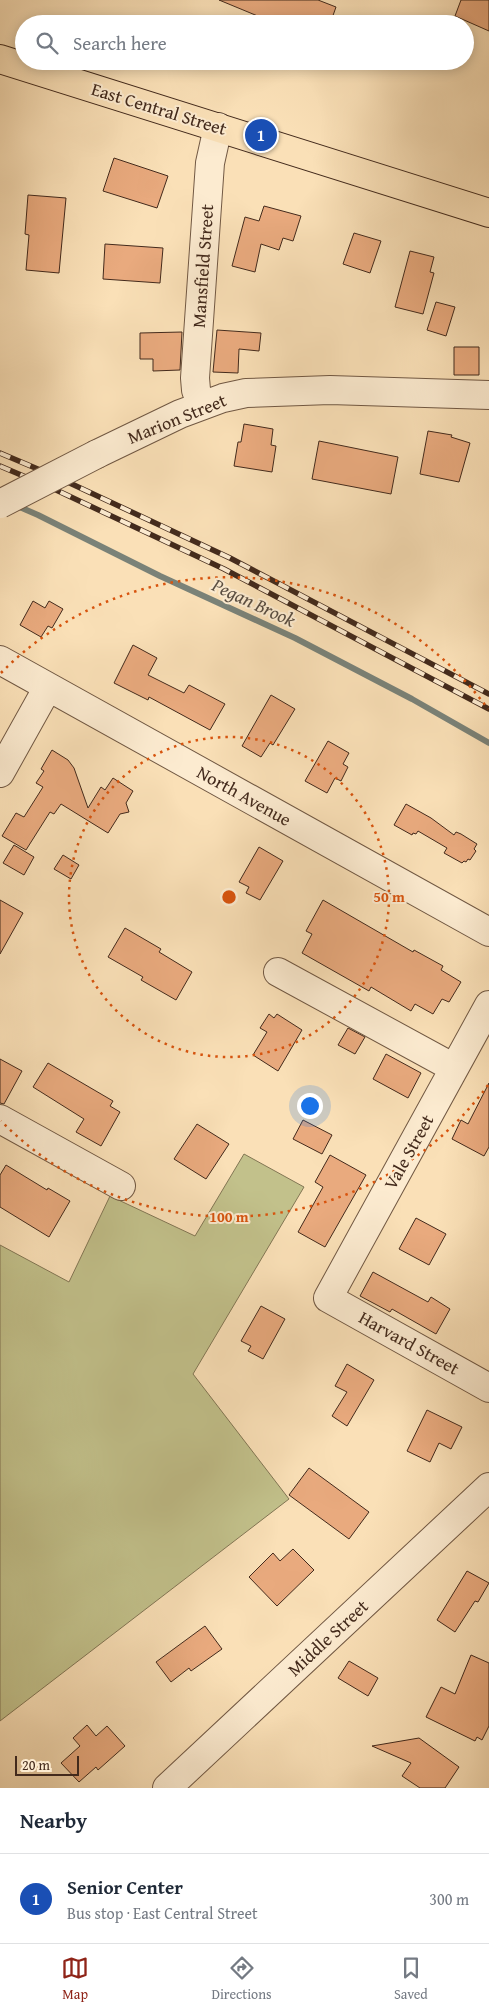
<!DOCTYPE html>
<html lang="en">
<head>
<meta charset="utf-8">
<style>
  body { margin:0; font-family:"Gentium Book Plus",serif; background:#f2f2f3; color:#1f2937 }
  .scale { position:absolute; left:15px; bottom:12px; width:64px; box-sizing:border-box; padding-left:5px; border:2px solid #432a1c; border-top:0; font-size:14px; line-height:18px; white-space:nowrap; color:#432a1c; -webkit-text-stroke:4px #fcebd0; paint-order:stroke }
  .you { position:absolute; left:309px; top:1105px; width:18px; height:18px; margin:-12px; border:4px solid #fff; border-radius:50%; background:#1a73e8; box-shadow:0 0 0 8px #1a73e833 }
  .badge { display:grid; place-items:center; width:32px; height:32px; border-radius:50%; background:#8f2418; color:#fff; font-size:16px; font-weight:700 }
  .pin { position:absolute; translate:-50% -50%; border:2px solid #fff; box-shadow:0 1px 5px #0006 }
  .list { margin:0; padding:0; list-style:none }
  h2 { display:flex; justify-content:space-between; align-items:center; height:65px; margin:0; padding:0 20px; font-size:21px }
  h2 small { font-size:16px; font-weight:400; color:#747a83 }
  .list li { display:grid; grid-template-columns:32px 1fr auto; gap:15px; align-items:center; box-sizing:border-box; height:90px; padding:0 20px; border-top:1px solid #e0e1e3 }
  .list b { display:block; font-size:19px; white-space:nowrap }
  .list p { margin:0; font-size:16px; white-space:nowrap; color:#747a83 }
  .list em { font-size:16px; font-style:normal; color:#747a83 }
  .icon { flex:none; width:28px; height:28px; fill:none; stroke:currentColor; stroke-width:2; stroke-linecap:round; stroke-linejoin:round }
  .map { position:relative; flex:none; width:489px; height:1788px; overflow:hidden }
  .search { position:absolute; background:#fff; box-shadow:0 2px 12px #0003; left:15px; right:15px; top:15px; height:55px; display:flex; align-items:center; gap:12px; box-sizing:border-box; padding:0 18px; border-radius:28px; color:#747a83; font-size:19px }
  .sheet { height:155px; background:#fff }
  nav { display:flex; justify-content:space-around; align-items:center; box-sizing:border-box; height:70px; border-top:1px solid #e0e1e3; background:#fff; font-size:14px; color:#747a83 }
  nav a { display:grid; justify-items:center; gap:2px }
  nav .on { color:#8f2418 }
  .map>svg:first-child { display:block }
  .green { fill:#c2c18b; stroke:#827654 }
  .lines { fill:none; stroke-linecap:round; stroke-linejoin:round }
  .stream { stroke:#7a8278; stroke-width:6 }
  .building { fill:#e9aa7e; stroke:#432a1c }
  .minor-casing { stroke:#715843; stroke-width:30 }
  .major-casing { stroke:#432a1c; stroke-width:30 }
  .minor { stroke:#fcebd0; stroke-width:28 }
  .major { stroke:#fae0b7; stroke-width:28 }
  .rail-casing { stroke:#432a1c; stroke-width:5.5 }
  .rail { stroke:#fcebd0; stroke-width:4; stroke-dasharray:11; stroke-linecap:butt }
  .minor-bridge-casing { stroke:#715843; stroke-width:30; stroke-linecap:butt }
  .minor-bridge { stroke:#fcebd0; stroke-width:28 }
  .ring { fill:none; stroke:#d8540e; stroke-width:2.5; stroke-dasharray:2.5 5 }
  .labels { text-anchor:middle; stroke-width:4; stroke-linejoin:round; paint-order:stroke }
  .street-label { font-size:18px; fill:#432a1c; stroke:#fcebd0 }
  .water-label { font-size:19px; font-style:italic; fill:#5a4e42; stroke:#fcebd0 }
  .centre { fill:#d8540e; stroke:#fcebd0; stroke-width:2.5 }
  .ring-label { font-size:15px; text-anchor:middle; font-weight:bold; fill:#d8540e; stroke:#fcebd0; stroke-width:4; stroke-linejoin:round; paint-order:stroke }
</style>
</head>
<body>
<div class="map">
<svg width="489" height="1788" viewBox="0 0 489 1788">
  <rect width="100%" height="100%" fill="#fae0b7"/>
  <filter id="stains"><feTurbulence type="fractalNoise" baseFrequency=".004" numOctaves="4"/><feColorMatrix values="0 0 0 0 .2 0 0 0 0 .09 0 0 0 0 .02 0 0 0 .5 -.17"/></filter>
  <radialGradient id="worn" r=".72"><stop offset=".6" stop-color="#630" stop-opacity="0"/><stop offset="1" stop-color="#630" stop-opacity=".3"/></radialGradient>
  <path class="green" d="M 244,1154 L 304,1187 L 193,1374 L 289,1499 L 0,1721 L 0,1245 L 69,1282 L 110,1196 L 195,1236 Z"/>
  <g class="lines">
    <path class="stream" d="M 15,505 L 38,515 L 160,576 L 295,638 L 412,699 L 489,743"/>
  </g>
  <path class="building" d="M 219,0 L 318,0 L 336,7 L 330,24 L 277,24 Z
    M 461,0 L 489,0 L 489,31 L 455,16 Z
    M 114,158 L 168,176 L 157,208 L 103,191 Z
    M 28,195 L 66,198 L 59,273 L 26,270 L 29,235 L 25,234 Z
    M 264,206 L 301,216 L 293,241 L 283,238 L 279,250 L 261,244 L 255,272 L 232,266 L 245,217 L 259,221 Z
    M 354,233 L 381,241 L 370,273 L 343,264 Z
    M 105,244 L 163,248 L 160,283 L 103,279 Z
    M 410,251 L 434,257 L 430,272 L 434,273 L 423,314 L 395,307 Z
    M 436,302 L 455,307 L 446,336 L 427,330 Z
    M 217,330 L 261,333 L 259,351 L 239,349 L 238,373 L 213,372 Z
    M 182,332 L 180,370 L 153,371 L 153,359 L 140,359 L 140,333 Z
    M 454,347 L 479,347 L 479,375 L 454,375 Z
    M 244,424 L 273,429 L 271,445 L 276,446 L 272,472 L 234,466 L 238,442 L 241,442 Z
    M 428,431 L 452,435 L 451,437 L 470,443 L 459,482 L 420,474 Z
    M 319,441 L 398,457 L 391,494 L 312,479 Z
    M 33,601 L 45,608 L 49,601 L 63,609 L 52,628 L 48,626 L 41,637 L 20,625 Z
    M 133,645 L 157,658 L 148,675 L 184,693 L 189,685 L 225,704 L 210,730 L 149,697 L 148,700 L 114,683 Z
    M 271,695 L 295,709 L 273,745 L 270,743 L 261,757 L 242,746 Z
    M 328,741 L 349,753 L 343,764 L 348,767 L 341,781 L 335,778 L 327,793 L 305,781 Z
    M 52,750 L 68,760 L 74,768 L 88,808 L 101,787 L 105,790 L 113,778 L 133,791 L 126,803 L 129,812 L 120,814 L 108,833 L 61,804 L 54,814 L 50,812 L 26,850 L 2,836 L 16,813 L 24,817 L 43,787 L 36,783 L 44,771 L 41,769 Z
    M 406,804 L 431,818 L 454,835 L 456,832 L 461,834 L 477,844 L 474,849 L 476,851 L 470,860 L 468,859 L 466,862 L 464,861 L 462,863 L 444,853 L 447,848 L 418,831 L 416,834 L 413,833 L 412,835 L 394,825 Z
    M 14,845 L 34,857 L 24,875 L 3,863 Z
    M 259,847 L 283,861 L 260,900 L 246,893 L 249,887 L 239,882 Z
    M 63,855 L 79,865 L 71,879 L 54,869 Z
    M 0,900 L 23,913 L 0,954 Z
    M 323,900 L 413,952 L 414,950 L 443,966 L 441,970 L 461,982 L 449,1002 L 442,999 L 433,1014 L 415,1004 L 411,1011 L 371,987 L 369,991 L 302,953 L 312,934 L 306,931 Z
    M 125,928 L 161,949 L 159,952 L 192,972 L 176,1000 L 141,980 L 143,977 L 108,957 Z
    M 269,1014 L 274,1018 L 277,1014 L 302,1030 L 278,1071 L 253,1055 L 267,1032 L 260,1028 Z
    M 348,1028 L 365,1037 L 355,1054 L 338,1045 Z
    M 386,1054 L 421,1073 L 408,1098 L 373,1079 Z
    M 0,1059 L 22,1071 L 4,1104 L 0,1103 Z
    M 48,1063 L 113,1101 L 110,1106 L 120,1112 L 101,1146 L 76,1132 L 84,1119 L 33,1087 Z
    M 489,1083 L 489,1147 L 484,1156 L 452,1139 L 461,1120 L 468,1124 Z
    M 303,1120 L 332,1135 L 322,1154 L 293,1139 Z
    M 197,1124 L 229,1144 L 206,1179 L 174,1159 Z
    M 330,1155 L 366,1175 L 325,1247 L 298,1232 L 323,1187 L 315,1182 Z
    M 6,1165 L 47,1190 L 48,1188 L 70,1201 L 49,1237 L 0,1207 L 0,1175 Z
    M 416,1218 L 446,1234 L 429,1265 L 399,1249 Z
    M 373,1272 L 428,1302 L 431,1297 L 450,1309 L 436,1334 L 392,1309 L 390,1312 L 360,1296 Z
    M 261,1306 L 285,1319 L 263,1359 L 248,1351 L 251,1346 L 241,1341 Z
    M 347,1364 L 374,1380 L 347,1426 L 332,1416 L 347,1392 L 335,1386 Z
    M 427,1410 L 462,1427 L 451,1449 L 439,1443 L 430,1462 L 407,1451 Z
    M 309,1468 L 369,1512 L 349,1539 L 289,1495 Z
    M 293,1549 L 314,1570 L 277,1606 L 249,1577 L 273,1553 L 280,1561 Z
    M 467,1571 L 489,1583 L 478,1602 L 475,1601 L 455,1632 L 437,1620 Z
    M 205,1626 L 222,1649 L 191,1671 L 189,1668 L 171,1682 L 156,1662 Z
    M 471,1655 L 489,1663 L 489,1726 L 482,1740 L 477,1737 L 475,1741 L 426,1717 L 441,1687 L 455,1694 Z
    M 349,1661 L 378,1678 L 368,1696 L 338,1678 Z
    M 87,1725 L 96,1736 L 107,1726 L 125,1746 L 98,1770 L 96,1767 L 79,1782 L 61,1763 L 80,1746 L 73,1738 Z
    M 419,1738 L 459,1767 L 445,1788 L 420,1788 L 402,1776 L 411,1763 L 372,1746 Z"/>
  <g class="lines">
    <defs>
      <path id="minor" d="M 201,405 L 196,390 L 195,378 L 210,163 L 218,127
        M 97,454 L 180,414 L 223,398 L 246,393 L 330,390 L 489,395
        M 0,660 L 489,932
        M 0,773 L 48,687
        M 278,972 L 454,1068
        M 489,1005 L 328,1298 L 489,1388
        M 0,1119 L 121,1186
        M 167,1788 L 489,1487"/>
      <path id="major" d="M 0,59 L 489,213"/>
    </defs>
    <use href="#minor" class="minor-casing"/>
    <use href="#major" class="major-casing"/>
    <use href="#minor" class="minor"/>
    <use href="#major" class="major"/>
    <defs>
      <path id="rail" d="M 0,453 L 59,478 L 230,558 L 489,694
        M 0,466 L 54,489 L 224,569 L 489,709"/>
    </defs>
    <use href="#rail" class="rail-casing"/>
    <use href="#rail" class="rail"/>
    <defs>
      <path id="minor-bridge" d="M 0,504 L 97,454"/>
    </defs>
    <use href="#minor-bridge" class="minor-bridge-casing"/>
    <use href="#minor-bridge" class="minor-bridge"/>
  </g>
  <g class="ring">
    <circle cx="229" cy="897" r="160"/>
    <path d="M488 1085A320 320 0 0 1 1 1121M1 673A320 320 0 0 1 488 709"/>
  </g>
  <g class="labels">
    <g class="street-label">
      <text transform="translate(159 109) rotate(17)" y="6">East Central Street</text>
      <text transform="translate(203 266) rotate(-86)" y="6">Mansfield Street</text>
      <text transform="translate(177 419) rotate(-22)" y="6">Marion Street</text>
      <text transform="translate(244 796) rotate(29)" y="6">North Avenue</text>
      <text transform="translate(409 1152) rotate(-61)" y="6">Vale Street</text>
      <text transform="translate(409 1343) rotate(29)" y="6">Harvard Street</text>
      <text transform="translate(328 1638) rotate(-43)" y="6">Middle Street</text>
    </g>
    <g class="water-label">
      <text transform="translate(254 602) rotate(25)" y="7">Pegan Brook</text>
    </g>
  </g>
  <circle cx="229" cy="897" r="8" class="centre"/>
  <g class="ring-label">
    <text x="389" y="902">50 m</text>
    <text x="229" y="1222">100 m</text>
  </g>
  <rect width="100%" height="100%" filter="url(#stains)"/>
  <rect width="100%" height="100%" fill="url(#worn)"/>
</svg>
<div class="scale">20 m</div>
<div class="you"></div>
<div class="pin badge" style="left:261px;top:135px;background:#1a4fb4">1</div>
<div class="search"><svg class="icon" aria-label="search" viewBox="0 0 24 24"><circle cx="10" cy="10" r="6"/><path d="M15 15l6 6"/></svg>Search here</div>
</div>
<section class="sheet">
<h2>Nearby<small></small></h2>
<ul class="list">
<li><span class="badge" style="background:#1a4fb4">1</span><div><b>Senior Center</b><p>Bus stop · East Central Street</p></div><em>300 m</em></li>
</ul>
</section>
<nav>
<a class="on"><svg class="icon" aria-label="map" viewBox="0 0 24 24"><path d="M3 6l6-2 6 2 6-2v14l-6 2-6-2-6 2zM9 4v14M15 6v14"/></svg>Map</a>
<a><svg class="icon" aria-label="directions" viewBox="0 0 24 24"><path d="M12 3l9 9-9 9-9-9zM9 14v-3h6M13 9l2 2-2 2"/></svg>Directions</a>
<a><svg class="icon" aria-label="saved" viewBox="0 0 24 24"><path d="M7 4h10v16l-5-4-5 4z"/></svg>Saved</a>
</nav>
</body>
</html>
